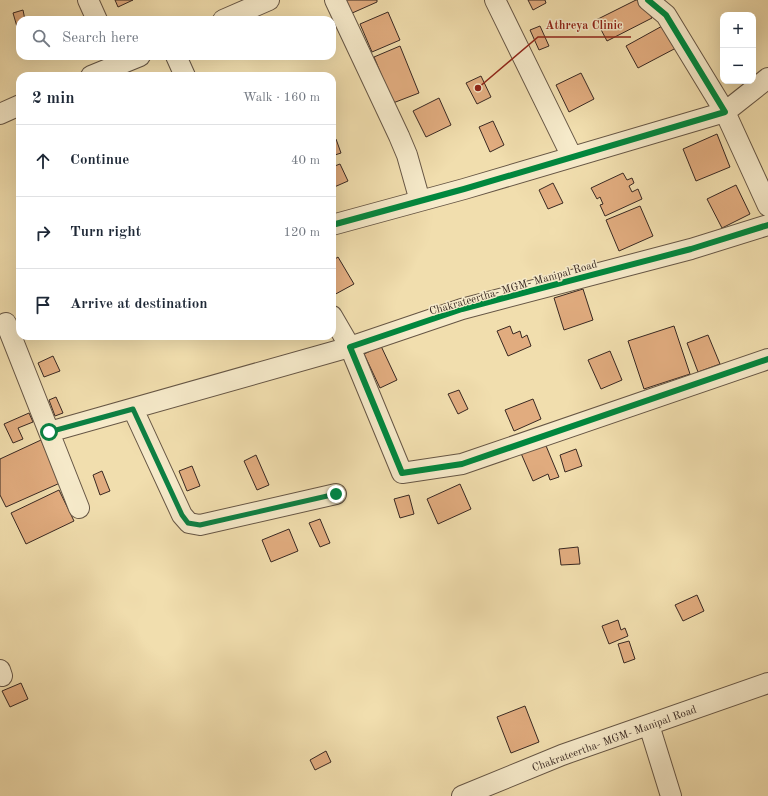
<!DOCTYPE html>
<html lang="en">
<head>
<meta charset="utf-8">
<style>
  body { margin:0; font-family:"Old Standard TT",serif; background:#f6f6f7; color:#1f2937 }
  .controls { position:absolute; right:12px; top:12px; display:grid; overflow:hidden; border-radius:8px; box-shadow:0 4px 16px #0002 }
  .controls button { width:36px; height:36px; display:grid; place-items:center; padding:0; border:0; border-bottom:1px solid #e0e1e3; background:#fff; color:#1f2937; font:20px sans-serif }
  .stop { position:absolute; width:12px; height:12px; margin:-9px; border:3px solid #0b8043; border-radius:50%; background:#fff }
  .stop.end { background:#0b8043; border-color:#fff; box-shadow:0 1px 4px #0008 }
  .list { margin:0; padding:0; list-style:none }
  h2 { display:flex; justify-content:space-between; align-items:center; height:52px; margin:0; padding:0 16px; font-size:17px }
  h2 small { font-size:13px; font-weight:400; color:#747a83 }
  .list li { display:grid; grid-template-columns:26px 1fr auto; gap:12px; align-items:center; box-sizing:border-box; height:72px; padding:0 16px; border-top:1px solid #e0e1e3 }
  .list b { display:block; font-size:15px; white-space:nowrap }
  .list em { font-size:13px; font-style:normal; color:#747a83 }
  .icon { flex:none; width:22px; height:22px; fill:none; stroke:currentColor; stroke-width:2; stroke-linecap:round; stroke-linejoin:round }
  .map { position:relative; flex:none; width:768px; height:796px; overflow:hidden }
  .search { position:absolute; background:#fff; box-shadow:0 4px 16px #0002; left:16px; top:16px; width:320px; height:44px; display:flex; align-items:center; gap:10px; box-sizing:border-box; padding:0 14px; border-radius:12px; color:#747a83; font-size:15px }
  .panel { position:absolute; background:#fff; box-shadow:0 4px 16px #0002; left:16px; top:72px; width:320px; height:268px; border-radius:12px }
  .map>svg:first-child { display:block }
  .building { fill:#e1ac7f; stroke:#382822 }
  .lines { fill:none; stroke-linecap:round; stroke-linejoin:round }
  .minor-casing { stroke:#665645; stroke-width:22 }
  .minor { stroke:#f6eaca; stroke-width:20 }
  .cycleway-casing { stroke:#f6eaca; stroke-width:8 }
  .cycleway { stroke:#00873e; stroke-width:6 }
  .route { stroke:#0b8043; stroke-width:5 }
  .labels { text-anchor:middle; stroke-width:3; stroke-linejoin:round; paint-order:stroke }
  .street-label { font-size:11px; fill:#382822; stroke:#f6eaca }
  .leader { fill:none; stroke:#8f2418; stroke-width:1.5 }
  .callout-dot { fill:#8f2418; stroke:#f6eaca; stroke-width:1.5 }
  .callout-label { font-size:12px; text-anchor:middle; font-weight:bold; fill:#8f2418; stroke:#f6eaca; stroke-width:3; stroke-linejoin:round; paint-order:stroke }
</style>
</head>
<body>
<div class="map">
<svg width="768" height="796" viewBox="0 0 768 796">
  <rect width="100%" height="100%" fill="#f1deae"/>
  <filter id="stains"><feTurbulence type="fractalNoise" baseFrequency=".005" numOctaves="4"/><feColorMatrix values="0 0 0 0 .2 0 0 0 0 .09 0 0 0 0 .02 0 0 0 .5 -.17"/></filter>
  <radialGradient id="worn" r=".72"><stop offset=".6" stop-color="#630" stop-opacity="0"/><stop offset="1" stop-color="#630" stop-opacity=".3"/></radialGradient>
  <path class="building" d="M 115,0 L 133,0 L 118,7 Z
    M 344,0 L 377,0 L 377,2 L 350,14 Z
    M 528,0 L 545,0 L 546,3 L 533,10 Z
    M 636,0 L 643,0 L 652,18 L 607,41 L 596,20 Z
    M 23,10 L 25,20 L 20,20 L 20,37 L 13,13 Z
    M 388,12 L 400,40 L 372,52 L 360,24 Z
    M 664,25 L 676,48 L 638,68 L 626,46 Z
    M 540,26 L 549,46 L 539,50 L 530,30 Z
    M 400,46 L 419,93 L 393,103 L 374,57 Z
    M 581,73 L 594,99 L 569,112 L 556,85 Z
    M 481,76 L 491,97 L 477,104 L 466,83 Z
    M 439,98 L 451,125 L 426,137 L 413,111 Z
    M 493,121 L 504,145 L 490,152 L 479,127 Z
    M 717,134 L 730,167 L 696,181 L 683,149 Z
    M 336,139 L 341,153 L 332,156 L 332,140 Z
    M 340,164 L 348,181 L 332,188 L 332,167 Z
    M 623,173 L 627,180 L 632,178 L 634,183 L 629,186 L 632,192 L 638,189 L 642,199 L 605,216 L 600,205 L 603,204 L 600,197 L 597,199 L 591,188 Z
    M 553,183 L 563,203 L 548,209 L 539,190 Z
    M 736,185 L 750,214 L 722,228 L 707,199 Z
    M 640,206 L 653,236 L 619,251 L 606,220 Z
    M 338,257 L 354,284 L 332,296 L 332,261 Z
    M 583,289 L 593,320 L 564,330 L 554,298 Z
    M 510,326 L 513,334 L 520,331 L 522,338 L 527,335 L 531,346 L 508,356 L 497,331 Z
    M 674,326 L 690,374 L 644,389 L 628,341 Z
    M 708,335 L 720,364 L 698,372 L 687,343 Z
    M 381,346 L 397,380 L 380,388 L 364,354 Z
    M 610,351 L 622,380 L 601,389 L 588,360 Z
    M 53,356 L 60,371 L 44,377 L 38,363 Z
    M 459,390 L 468,409 L 458,414 L 448,394 Z
    M 56,397 L 63,413 L 55,416 L 49,400 Z
    M 533,399 L 541,419 L 514,431 L 505,410 Z
    M 29,413 L 33,422 L 18,428 L 23,439 L 13,443 L 4,424 Z
    M 41,440 L 60,483 L 6,507 L 0,495 L 0,459 Z
    M 544,441 L 559,477 L 550,480 L 548,474 L 533,481 L 520,451 Z
    M 576,449 L 582,466 L 565,472 L 560,455 Z
    M 256,455 L 269,485 L 257,490 L 244,461 Z
    M 192,466 L 200,486 L 187,491 L 179,471 Z
    M 102,471 L 110,491 L 100,495 L 93,475 Z
    M 460,484 L 471,509 L 438,524 L 427,499 Z
    M 59,490 L 74,521 L 26,544 L 11,513 Z
    M 409,495 L 414,514 L 400,518 L 394,499 Z
    M 320,519 L 330,543 L 320,547 L 309,523 Z
    M 289,529 L 298,551 L 271,562 L 262,540 Z
    M 578,547 L 580,564 L 561,565 L 559,549 Z
    M 697,595 L 704,611 L 683,621 L 675,605 Z
    M 618,620 L 621,630 L 625,628 L 628,636 L 609,644 L 602,626 Z
    M 629,641 L 635,659 L 624,663 L 618,644 Z
    M 21,683 L 28,699 L 10,707 L 2,691 Z
    M 525,706 L 539,742 L 511,753 L 497,717 Z
    M 326,751 L 331,762 L 315,770 L 310,760 Z"/>
  <g class="lines">
    <defs>
      <path id="minor" d="M 88,0 L 97,20
        M 335,0 L 399,136 L 407,155 L 420,201
        M 495,0 L 572,157
        M 223,20 L 269,0
        M 176,56 L 185,76
        M 91,76 L 140,56
        M 768,78 L 725,112 L 768,206
        M 0,114 L 20,105
        M 332,225 L 464,189 L 725,112 L 666,15 L 648,0
        M 768,225 L 691,249 L 462,309 L 350,347 L 402,473 L 462,464 L 768,359
        M 6,323 L 79,508
        M 133,409 L 182,515 L 189,523 L 200,525 L 336,494
        M 49,432 L 350,347 L 332,316
        M 0,670 L 2,676
        M 649,725 L 671,796
        M 462,796 L 562,755 L 768,683"/>
    </defs>
    <use href="#minor" class="minor-casing"/>
    <use href="#minor" class="minor"/>
    <defs>
      <path id="cycleway" d="M 332,225 L 464,189 L 725,112 L 666,15 L 648,0
        M 768,225 L 691,249 L 462,309 L 350,347 L 402,473 L 462,464 L 768,359"/>
    </defs>
    <use href="#cycleway" class="cycleway-casing"/>
    <use href="#cycleway" class="cycleway"/>
  </g>
  <g class="lines">
    <path class="route" d="M 49,432 L 133,409 L 182,515 L 188,523 L 200,525 L 336,494"/>
  </g>
  <g class="labels">
    <g class="street-label">
      <text transform="translate(513 287) rotate(-16)" y="4">Chakrateertha- MGM- Manipal Road</text>
      <text transform="translate(614 738) rotate(-20)" y="4">Chakrateertha- MGM- Manipal Road</text>
    </g>
  </g>
  <path class="leader" d="M478 88L538 37H631"/>
  <circle class="callout-dot" cx="478" cy="88" r="4"/>
  <g class="callout-label">
    <text x="584" y="29">Athreya Clinic</text>
  </g>
  <rect width="100%" height="100%" filter="url(#stains)"/>
  <rect width="100%" height="100%" fill="url(#worn)"/>
</svg>
<div class="controls">
<button>+</button>
<button>−</button>
</div>
<div class="stop" style="left:49px;top:432px"></div>
<div class="stop end" style="left:336px;top:494px"></div>
<div class="search"><svg class="icon" aria-label="search" viewBox="0 0 24 24"><circle cx="10" cy="10" r="6"/><path d="M15 15l6 6"/></svg>Search here</div>
<section class="panel">
<h2>2 min<small>Walk · 160 m</small></h2>
<ul class="list">
<li><svg class="icon" aria-label="ahead" viewBox="0 0 24 24"><path d="M12 20V5M6 11l6-6 6 6"/></svg><div><b>Continue</b></div><em>40 m</em></li>
<li><svg class="icon" aria-label="right" viewBox="0 0 24 24"><path d="M7 20v-9h11M14 6l5 5-5 5"/></svg><div><b>Turn right</b></div><em>120 m</em></li>
<li><svg class="icon" aria-label="arrive" viewBox="0 0 24 24"><path d="M6 21V4h12l-3 4 3 4H6"/></svg><div><b>Arrive at destination</b></div></li>
</ul>
</section>
</div>
</body>
</html>
